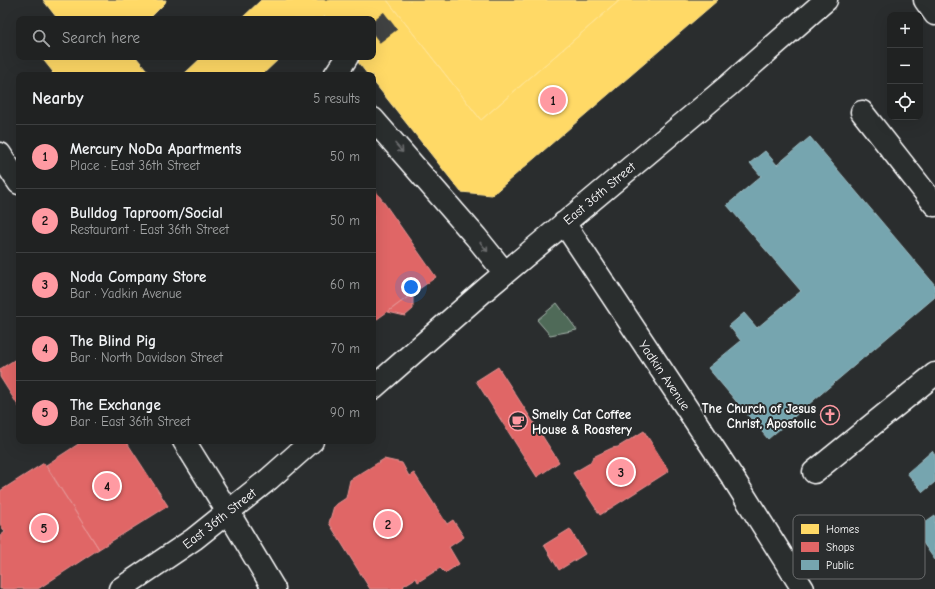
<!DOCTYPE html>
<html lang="en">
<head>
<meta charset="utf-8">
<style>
  body { margin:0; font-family:"Comic Neue",sans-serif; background:#282a2a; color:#f1f3f6 }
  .controls { position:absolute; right:12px; top:12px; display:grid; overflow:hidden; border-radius:8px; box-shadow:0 4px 16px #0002 }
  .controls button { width:36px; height:36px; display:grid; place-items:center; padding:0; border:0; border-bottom:1px solid #3d3f40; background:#202222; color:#f1f3f6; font:20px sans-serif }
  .you { position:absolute; left:411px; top:287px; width:14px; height:14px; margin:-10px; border:3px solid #fff; border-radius:50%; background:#1a73e8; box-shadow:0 0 0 6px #1a73e833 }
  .badge { display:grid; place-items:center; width:26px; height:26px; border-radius:50%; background:#ff9aa2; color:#111; font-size:13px; font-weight:700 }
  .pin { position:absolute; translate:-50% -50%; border:2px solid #fff; box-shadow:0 1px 4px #0006 }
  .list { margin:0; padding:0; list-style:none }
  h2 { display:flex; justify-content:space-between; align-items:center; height:52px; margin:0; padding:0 16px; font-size:17px }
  h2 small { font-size:13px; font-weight:400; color:#a2a4a5 }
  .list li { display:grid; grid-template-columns:26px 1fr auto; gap:12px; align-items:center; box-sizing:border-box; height:64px; padding:0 16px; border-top:1px solid #3d3f40 }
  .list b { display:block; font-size:15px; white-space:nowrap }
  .list p { margin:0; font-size:13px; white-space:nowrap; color:#a2a4a5 }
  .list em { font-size:13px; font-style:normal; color:#a2a4a5 }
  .icon { flex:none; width:22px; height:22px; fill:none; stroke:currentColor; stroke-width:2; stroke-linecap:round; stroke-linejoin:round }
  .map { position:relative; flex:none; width:935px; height:589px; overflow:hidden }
  .search { position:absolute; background:#202222; box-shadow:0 4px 16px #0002; left:16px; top:16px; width:360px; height:44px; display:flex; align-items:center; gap:10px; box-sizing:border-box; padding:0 14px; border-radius:8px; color:#a2a4a5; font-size:15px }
  .panel { position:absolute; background:#202222; box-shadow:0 4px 16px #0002; left:16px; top:72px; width:360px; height:372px; border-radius:8px }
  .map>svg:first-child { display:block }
  .green { fill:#4f6a59; stroke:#a7b4ac }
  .homes { fill:#ffd966; stroke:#ffe494 }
  .shops { fill:#e06666; stroke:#e99494 }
  .public { fill:#76a5af; stroke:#9fc0c7 }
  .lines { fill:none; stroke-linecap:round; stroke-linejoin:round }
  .minor-tunnel { stroke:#3f4243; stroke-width:22; stroke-dasharray:22 11; stroke-linecap:butt }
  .minor-casing { stroke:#fff; stroke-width:25 }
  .minor { stroke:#2a2d2e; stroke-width:22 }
  .oneway { stroke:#6a6c6d }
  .labels { text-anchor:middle; stroke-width:4; stroke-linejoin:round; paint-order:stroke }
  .street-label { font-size:13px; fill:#fff; stroke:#2a2d2e }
  .poi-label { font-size:13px; font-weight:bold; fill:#fff; stroke:#2a2d2e; text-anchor:end }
  .key { fill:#2a2d2e; stroke:#6a6c6d; stroke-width:1 }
  .key-label { font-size:11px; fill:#fff }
</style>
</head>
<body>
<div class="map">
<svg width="935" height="589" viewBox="0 0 935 589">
  <rect width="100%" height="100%" fill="#2a2d2e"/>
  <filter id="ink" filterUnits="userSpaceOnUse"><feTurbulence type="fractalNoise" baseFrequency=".025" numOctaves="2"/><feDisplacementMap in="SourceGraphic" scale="8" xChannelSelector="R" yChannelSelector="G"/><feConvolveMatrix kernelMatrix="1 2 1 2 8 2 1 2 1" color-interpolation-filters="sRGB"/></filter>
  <g filter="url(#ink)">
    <path class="green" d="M 557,303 L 577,330 L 550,335 L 537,320 Z"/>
    <path class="homes" d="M 43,0 L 166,0 L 165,3 L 149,19 L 56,19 L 57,18 Z
      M 261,0 L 387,0 L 481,120 L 620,0 L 718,0 L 492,195 L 461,192 L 373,81 L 373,75 L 368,75 L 354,57 L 373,57 L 373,19 L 327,19 L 325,16 L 322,19 L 241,19 Z
      M 387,0 L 620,0 L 481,120 Z
      M 41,57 L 136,57 L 151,75 L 50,75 L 53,72 Z
      M 202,57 L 281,57 L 262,75 L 183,75 Z"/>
    <path class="shops" d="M 373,187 L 436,277 L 373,322 Z
      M 413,293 L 413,309 L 405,316 L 388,312 Z
      M 19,357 L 19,407 L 0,377 L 0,369 Z
      M 498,367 L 559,462 L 537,477 L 476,381 Z
      M 644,431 L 669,471 L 600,515 L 573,473 L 590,463 L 593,457 L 612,448 L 618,447 Z
      M 83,441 L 126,441 L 168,506 L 99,549 L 46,465 Z
      M 384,459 L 402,463 L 409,476 L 414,473 L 447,524 L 453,520 L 464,537 L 449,547 L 459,564 L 445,573 L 440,568 L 418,582 L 416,578 L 403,586 L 405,589 L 370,589 L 329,523 L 334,506 L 346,498 L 350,480 Z
      M 44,463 L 99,549 L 38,589 L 0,589 L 0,536 L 5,532 L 0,524 L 0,491 Z
      M 570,529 L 585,554 L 559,570 L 544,545 Z"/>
    <path class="public" d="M 810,137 L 935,285 L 935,297 L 768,439 L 708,368 L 741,341 L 729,326 L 744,313 L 757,328 L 801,291 L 727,205 L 761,176 L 750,163 L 765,151 L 777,165 Z
      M 932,451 L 935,455 L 935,482 L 923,492 L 907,473 Z
      M 935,515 L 935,560 L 914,530 Z"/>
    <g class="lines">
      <path class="minor-tunnel" d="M 373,34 L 398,15"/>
      <defs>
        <path id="minor" d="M 925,0 L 935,14
          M 335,75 L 347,57
          M 862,112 L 935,205
          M 373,119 L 476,237 L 505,273
          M 0,154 L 19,183
          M 564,223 L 733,478 L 803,589
          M 373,388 L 486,289 L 729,85 L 826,0
          M 184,441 L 228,512 L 274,589
          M 814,472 L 935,374
          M 120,589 L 194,539 L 269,479 L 312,441"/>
      </defs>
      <use href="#minor" class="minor-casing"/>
      <use href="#minor" class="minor"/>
    </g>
    <defs><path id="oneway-shaft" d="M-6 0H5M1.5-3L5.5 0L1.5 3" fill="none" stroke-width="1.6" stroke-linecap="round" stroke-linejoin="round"/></defs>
    <g class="oneway">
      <use href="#oneway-shaft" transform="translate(399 148) rotate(49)"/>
      <use href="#oneway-shaft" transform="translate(484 247) rotate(51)"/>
    </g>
  </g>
  <defs>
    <symbol id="church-ring" viewBox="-11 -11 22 22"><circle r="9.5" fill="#2a2d2e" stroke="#ff9aa2" stroke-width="1.5"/><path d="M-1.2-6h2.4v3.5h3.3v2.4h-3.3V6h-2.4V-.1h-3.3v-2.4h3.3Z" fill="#ff9aa2"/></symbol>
    <symbol id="cafe-ring" viewBox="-11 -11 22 22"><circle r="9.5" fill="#2a2d2e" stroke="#ff9aa2" stroke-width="1.5"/><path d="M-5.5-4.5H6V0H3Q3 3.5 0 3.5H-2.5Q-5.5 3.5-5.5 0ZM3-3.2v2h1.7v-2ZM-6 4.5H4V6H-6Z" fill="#ff9aa2"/></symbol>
  </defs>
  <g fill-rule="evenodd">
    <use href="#church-ring" x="819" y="404" width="22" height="22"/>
    <use href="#cafe-ring" x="507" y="410" width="22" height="22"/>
  </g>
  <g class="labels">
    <g class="street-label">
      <text transform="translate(599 193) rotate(-40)" y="5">East 36th Street</text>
      <text transform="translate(665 375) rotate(56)" y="5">Yadkin Avenue</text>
      <text transform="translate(219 518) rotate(-38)" y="5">East 36th Street</text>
    </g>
    <g class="poi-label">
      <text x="816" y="413">The Church of Jesus<tspan x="816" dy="15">Christ, Apostolic</tspan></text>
      <text x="532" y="419" text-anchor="start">Smelly Cat Coffee<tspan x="532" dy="15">House &amp; Roastery</tspan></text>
    </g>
  </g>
  <rect x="793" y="515" width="132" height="64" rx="6" class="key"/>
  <rect x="801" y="524" width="18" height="10" fill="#ffd966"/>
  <rect x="801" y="542" width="18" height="10" fill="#e06666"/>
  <rect x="801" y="560" width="18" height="10" fill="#76a5af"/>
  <g class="key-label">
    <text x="826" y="533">Homes</text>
    <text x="826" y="551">Shops</text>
    <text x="826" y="569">Public</text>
  </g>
</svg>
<div class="controls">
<button>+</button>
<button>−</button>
<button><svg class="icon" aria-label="locate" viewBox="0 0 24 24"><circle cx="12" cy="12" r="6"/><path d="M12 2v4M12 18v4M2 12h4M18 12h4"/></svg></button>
</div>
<div class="you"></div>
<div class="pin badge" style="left:553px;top:100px">1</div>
<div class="pin badge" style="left:388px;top:524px">2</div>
<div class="pin badge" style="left:621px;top:472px">3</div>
<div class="pin badge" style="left:107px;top:486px">4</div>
<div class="pin badge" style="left:44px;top:528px">5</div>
<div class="search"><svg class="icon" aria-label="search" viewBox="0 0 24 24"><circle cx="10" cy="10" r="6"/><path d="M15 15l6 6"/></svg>Search here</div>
<section class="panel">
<h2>Nearby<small>5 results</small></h2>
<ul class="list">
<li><span class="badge">1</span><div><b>Mercury NoDa Apartments</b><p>Place · East 36th Street</p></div><em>50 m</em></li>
<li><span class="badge">2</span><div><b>Bulldog Taproom/Social</b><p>Restaurant · East 36th Street</p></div><em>50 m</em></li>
<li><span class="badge">3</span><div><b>Noda Company Store</b><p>Bar · Yadkin Avenue</p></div><em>60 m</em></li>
<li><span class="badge">4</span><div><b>The Blind Pig</b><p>Bar · North Davidson Street</p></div><em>70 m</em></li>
<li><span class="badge">5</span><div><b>The Exchange</b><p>Bar · East 36th Street</p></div><em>90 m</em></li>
</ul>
</section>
</div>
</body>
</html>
